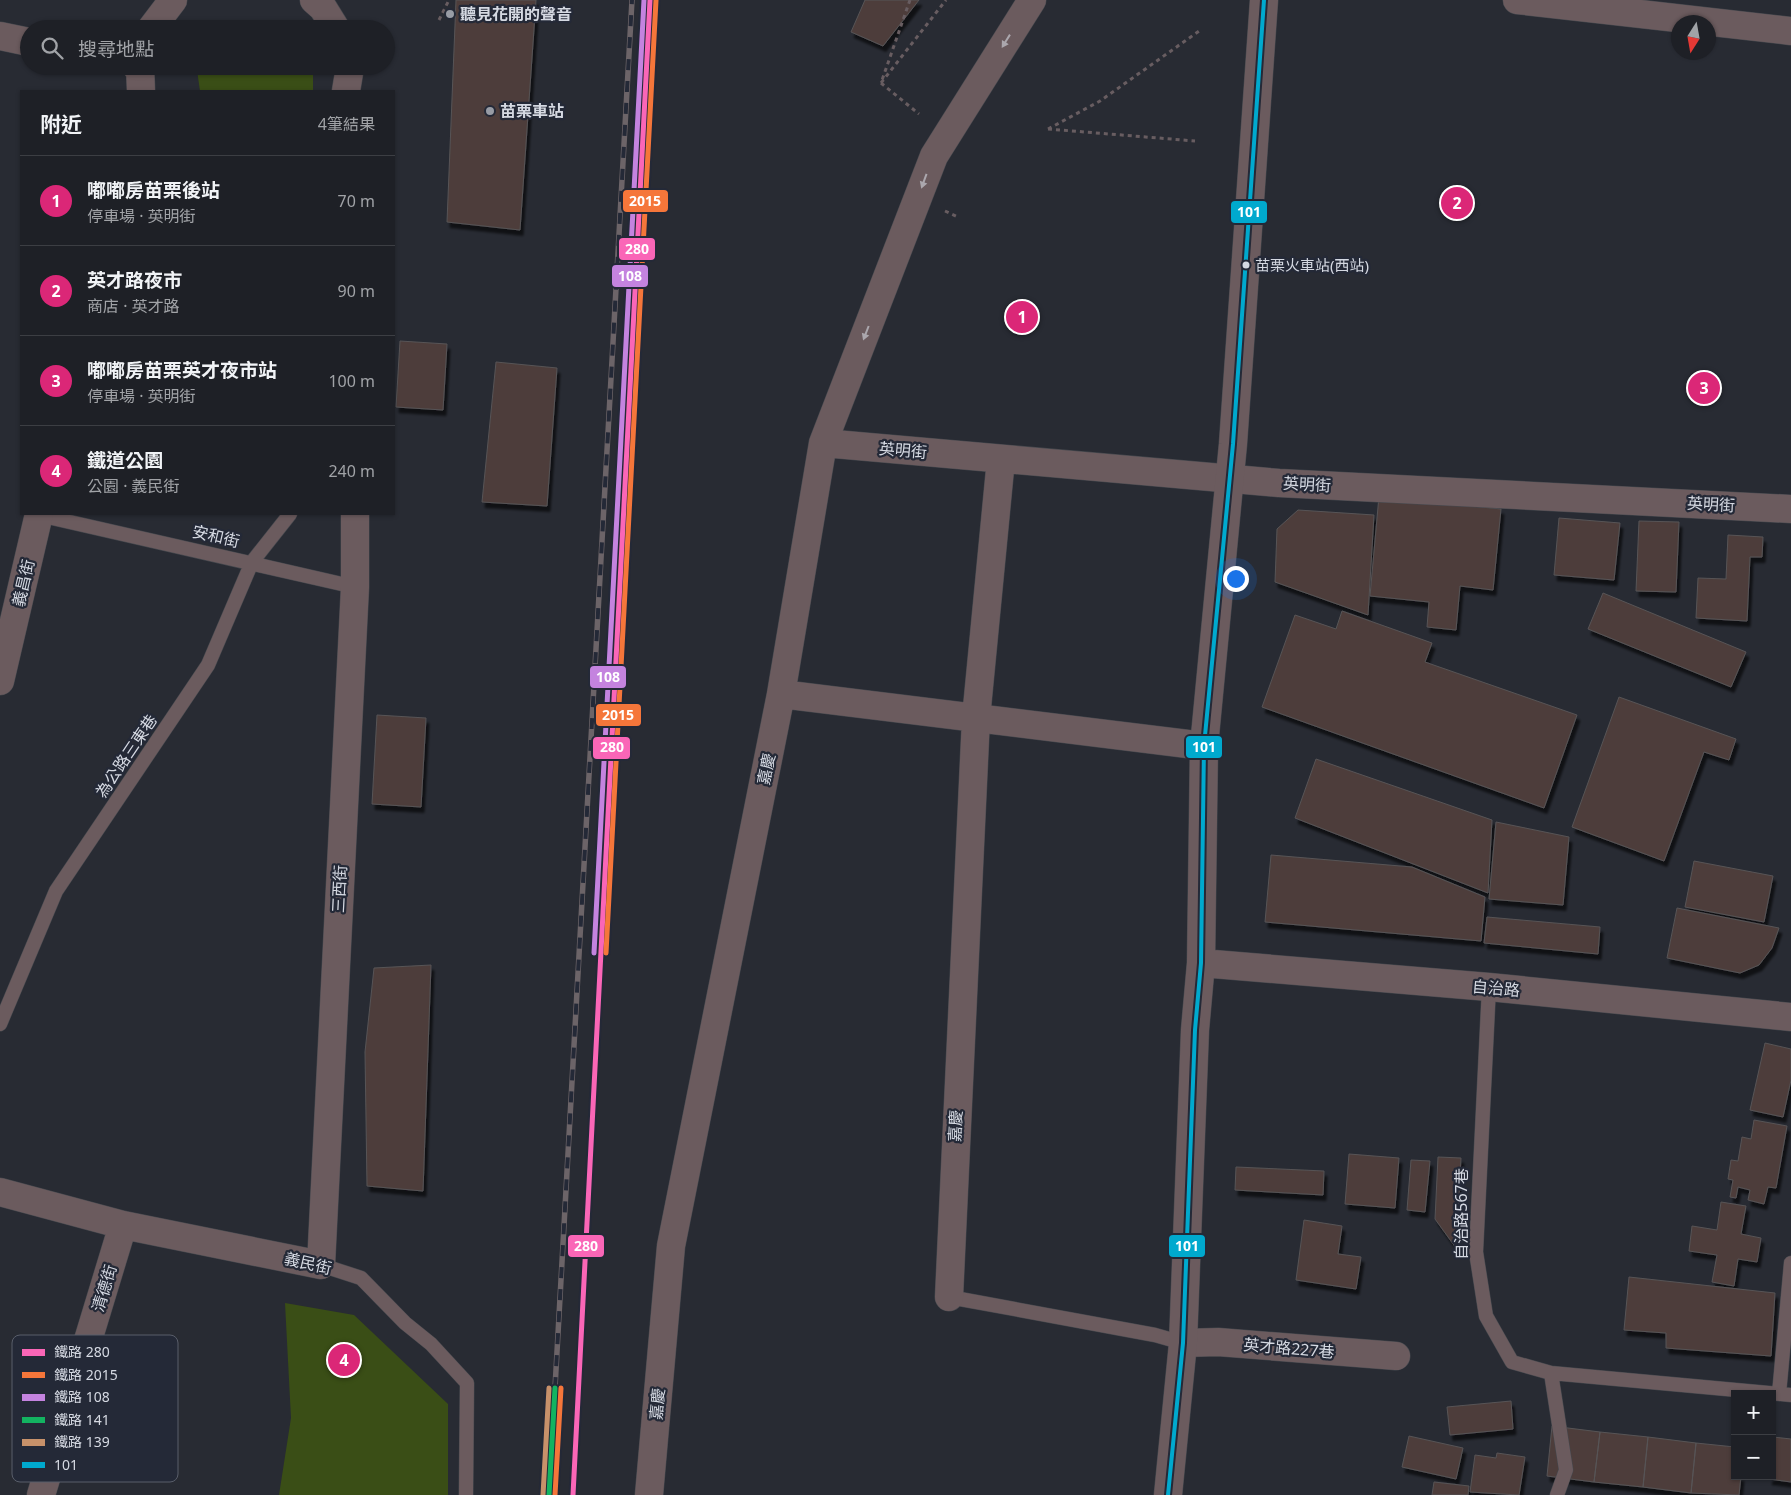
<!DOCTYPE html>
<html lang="zh-TW">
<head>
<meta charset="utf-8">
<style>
  body { margin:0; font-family:"Noto Sans","Noto Sans TC",sans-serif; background:#26282e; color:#f1f3f6 }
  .controls { position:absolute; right:15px; bottom:15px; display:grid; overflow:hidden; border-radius:0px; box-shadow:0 1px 4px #0004 }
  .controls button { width:45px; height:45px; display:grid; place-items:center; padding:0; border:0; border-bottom:1px solid #3c3e43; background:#1e2026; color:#f1f3f6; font:25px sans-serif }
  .compass { position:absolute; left:1671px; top:15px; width:45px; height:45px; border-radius:50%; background:#1e2026; box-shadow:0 1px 4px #0004; rotate:191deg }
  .you { position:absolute; left:1235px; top:578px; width:18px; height:18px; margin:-12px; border:4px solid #fff; border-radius:50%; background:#1a73e8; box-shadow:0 0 0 8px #1a73e833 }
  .badge { display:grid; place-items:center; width:32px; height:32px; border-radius:50%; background:#db2777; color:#fff; font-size:16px; font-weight:700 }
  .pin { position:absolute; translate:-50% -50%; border:2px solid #fff; box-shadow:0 1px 5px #0006 }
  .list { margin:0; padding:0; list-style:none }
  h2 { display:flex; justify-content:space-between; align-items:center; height:65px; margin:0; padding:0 20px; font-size:21px }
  h2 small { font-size:16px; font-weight:400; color:#a1a3a7 }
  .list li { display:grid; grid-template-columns:32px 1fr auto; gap:15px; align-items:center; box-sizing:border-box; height:90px; padding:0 20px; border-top:1px solid #3c3e43 }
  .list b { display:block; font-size:19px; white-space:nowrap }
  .list p { margin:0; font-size:16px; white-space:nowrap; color:#a1a3a7 }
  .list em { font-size:16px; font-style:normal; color:#a1a3a7 }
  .icon { flex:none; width:28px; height:28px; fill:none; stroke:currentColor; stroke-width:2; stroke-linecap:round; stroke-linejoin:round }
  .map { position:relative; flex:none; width:1791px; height:1495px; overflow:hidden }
  .search { position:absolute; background:#1e2026; box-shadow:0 1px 4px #0004; left:20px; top:20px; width:375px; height:55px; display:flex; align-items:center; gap:12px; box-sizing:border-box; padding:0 18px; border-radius:28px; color:#a1a3a7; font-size:19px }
  .panel { position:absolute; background:#1e2026; box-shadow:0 1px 4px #0004; left:20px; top:90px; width:375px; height:425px; border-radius:0px }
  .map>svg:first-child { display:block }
  .green { fill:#3a4e16 }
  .building { fill:#4d3e3b; stroke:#575456; filter:url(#shadow) }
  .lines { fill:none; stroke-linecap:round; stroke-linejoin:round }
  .service-casing { stroke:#45484e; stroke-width:15 }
  .minor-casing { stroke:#45484e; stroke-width:29 }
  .tertiary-casing { stroke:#45484e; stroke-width:29 }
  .path { stroke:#685d61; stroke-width:3; stroke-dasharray:4 4; stroke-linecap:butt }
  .service { stroke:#6b5b5e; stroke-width:14 }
  .minor { stroke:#6b5b5e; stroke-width:28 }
  .tertiary { stroke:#6b5b5e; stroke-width:28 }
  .rail-casing { stroke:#6c6468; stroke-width:5.5 }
  .rail { stroke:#242937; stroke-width:4; stroke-dasharray:11; stroke-linecap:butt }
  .bus-1-casing { stroke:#242937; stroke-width:8 }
  .bus-1 { stroke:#00a9ce; stroke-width:4 }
  .rail-1-casing { stroke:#242937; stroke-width:9 }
  .rail-2-casing { stroke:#242937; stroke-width:9 }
  .rail-3-casing { stroke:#242937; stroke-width:9 }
  .rail-4-casing { stroke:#242937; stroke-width:9 }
  .rail-5-casing { stroke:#242937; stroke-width:9 }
  .rail-1 { stroke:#fa66b7; stroke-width:5 }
  .rail-2 { stroke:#f5763a; stroke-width:5 }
  .rail-3 { stroke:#c483df; stroke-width:5 }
  .rail-4 { stroke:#13b361; stroke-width:5 }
  .rail-5 { stroke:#c7916a; stroke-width:5 }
  .oneway { fill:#aba7ad }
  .poi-dot { fill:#989ca5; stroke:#242937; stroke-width:2 }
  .bus-dot { fill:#d5d9e2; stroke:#242937; stroke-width:2 }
  .labels { text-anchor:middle; stroke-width:4.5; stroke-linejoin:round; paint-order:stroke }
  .bus-label { font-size:15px; fill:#d5d9e2; stroke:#242937; text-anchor:start }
  .poi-label { font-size:16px; font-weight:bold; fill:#d5d9e2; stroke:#242937; text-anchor:start }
  .street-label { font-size:16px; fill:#d5d9e2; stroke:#242937 }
  .key { fill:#242937; stroke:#595e6a; stroke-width:1 }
  .key-label { font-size:14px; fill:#d5d9e2 }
  .line-badge { stroke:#242937; stroke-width:2 }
  .badge-label { font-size:14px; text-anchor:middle; font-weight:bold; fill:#fff }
</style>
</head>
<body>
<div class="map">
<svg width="1791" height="1495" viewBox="0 0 1791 1495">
  <defs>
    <filter id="shadow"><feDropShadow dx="3" dy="5.5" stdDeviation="1" flood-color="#0009"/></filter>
  </defs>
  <rect width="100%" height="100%" fill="#282b33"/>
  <path class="green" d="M 274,21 L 286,29 L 230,29 L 240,23 Z
    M 199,66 L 313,66 L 313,91 L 200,91 L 197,70 Z
    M 285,1303 L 354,1315 L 448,1404 L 448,1495 L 279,1495 L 291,1418 Z"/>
  <path class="building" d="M 456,0 L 536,0 L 520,230 L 447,222 Z
    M 865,0 L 919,0 L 883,46 L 851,32 Z
    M 400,341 L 447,344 L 443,410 L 396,407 Z
    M 496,362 L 557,368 L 547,506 L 482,502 Z
    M 1379,496 L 1501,509 L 1493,590 L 1460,586 L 1456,630 L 1427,627 L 1429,602 L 1370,596 Z
    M 1298,510 L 1374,515 L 1368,615 L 1275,582 L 1277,529 Z
    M 1559,518 L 1620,523 L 1614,580 L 1554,575 Z
    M 1639,521 L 1679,522 L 1676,592 L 1636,591 Z
    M 1728,535 L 1763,537 L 1762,557 L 1750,557 L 1747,621 L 1696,618 L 1698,578 L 1726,579 Z
    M 1603,593 L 1746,652 L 1731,687 L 1588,629 Z
    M 1342,611 L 1432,643 L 1425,662 L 1577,715 L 1544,808 L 1262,707 L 1295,615 L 1336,629 Z
    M 1619,697 L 1736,739 L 1729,760 L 1704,752 L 1664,861 L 1572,827 Z
    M 377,715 L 426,718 L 421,807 L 372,804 Z
    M 1316,759 L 1492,820 L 1488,893 L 1295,818 Z
    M 1496,822 L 1569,837 L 1563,905 L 1489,899 Z
    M 1271,855 L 1412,867 L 1485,897 L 1481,941 L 1265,922 Z
    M 1694,861 L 1773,876 L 1764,922 L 1685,907 Z
    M 1677,908 L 1779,928 L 1772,948 L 1759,965 L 1740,973 L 1667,958 Z
    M 1487,917 L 1600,927 L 1598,954 L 1484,943 Z
    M 431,965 L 423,1191 L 367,1186 L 365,1052 L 374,968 Z
    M 1765,1043 L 1791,1049 L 1791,1080 L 1783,1117 L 1750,1110 Z
    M 1754,1120 L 1787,1126 L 1776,1188 L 1768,1187 L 1764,1204 L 1748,1200 L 1750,1190 L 1738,1187 L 1736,1198 L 1730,1197 L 1733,1180 L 1728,1179 L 1731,1160 L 1738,1161 L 1742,1137 L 1751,1139 Z
    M 1349,1154 L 1399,1158 L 1395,1208 L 1345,1204 Z
    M 1438,1157 L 1461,1158 L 1456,1248 L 1435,1219 Z
    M 1411,1160 L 1430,1161 L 1425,1212 L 1407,1210 Z
    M 1236,1167 L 1324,1171 L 1323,1195 L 1235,1190 Z
    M 1721,1202 L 1746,1206 L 1741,1234 L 1761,1238 L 1757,1262 L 1738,1259 L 1734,1286 L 1712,1282 L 1717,1255 L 1689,1251 L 1692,1226 L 1717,1230 Z
    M 1304,1220 L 1342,1226 L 1338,1254 L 1361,1257 L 1356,1289 L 1296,1280 Z
    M 1629,1277 L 1775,1293 L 1771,1356 L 1666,1348 L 1666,1333 L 1624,1330 Z
    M 1511,1401 L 1513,1429 L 1450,1435 L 1447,1407 Z
    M 1552,1426 L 1600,1432 L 1594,1482 L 1547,1476 Z
    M 1600,1432 L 1648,1437 L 1643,1487 L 1594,1482 Z
    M 1409,1436 L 1463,1448 L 1456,1479 L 1402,1467 Z
    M 1648,1437 L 1696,1443 L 1691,1493 L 1643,1487 Z
    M 1773,1437 L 1791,1439 L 1791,1482 L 1769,1479 L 1770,1476 L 1772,1476 Z
    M 1696,1443 L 1735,1447 L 1735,1476 L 1741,1476 L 1739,1495 L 1691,1493 Z
    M 1497,1453 L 1525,1457 L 1519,1495 L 1470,1492 L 1475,1455 L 1496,1458 Z
    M 1434,1482 L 1469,1486 L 1468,1495 L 1432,1495 Z"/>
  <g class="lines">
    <defs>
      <path id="service" d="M 39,515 L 355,587
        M 1489,987 L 1476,1252 L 1486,1316 L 1512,1362 L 1551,1373 L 1791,1395
        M 0,1024 L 56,891 L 208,665 L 252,562 L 290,514
        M 321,1265 L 361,1278 L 405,1323 L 431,1344 L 467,1383 L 466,1495
        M 949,1297 L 1155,1335 L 1183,1343
        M 1551,1373 L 1566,1470 L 1557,1495
        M 1779,1394 L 1791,1263"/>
      <path id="minor" d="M 314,0 L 323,8 L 336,29
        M 1517,0 L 1791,31
        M 151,29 L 173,0
        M 140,66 L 141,91
        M 346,91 L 349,73 L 347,66
        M 823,443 L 1279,483 L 1791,509
        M 0,681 L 39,514
        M 781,694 L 1204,746
        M 0,1192 L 123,1225 L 321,1265 L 355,587 L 355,514
        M 949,1297 L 976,718 L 1001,459
        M 1183,1343 L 1218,1342 L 1396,1356
        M 41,1495 L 123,1225
        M 649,1495 L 671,1246 L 781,694 L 823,443 L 934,156 L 1032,0"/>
      <path id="tertiary" d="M 0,36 L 29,42
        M 136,66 L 140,67
        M 1201,963 L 1489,987 L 1791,1017
        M 1168,1495 L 1183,1343 L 1195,1030 L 1201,963 L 1204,746 L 1233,444 L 1264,0"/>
    </defs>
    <use href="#service" class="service-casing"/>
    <use href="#minor" class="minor-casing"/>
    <use href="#tertiary" class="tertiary-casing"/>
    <path class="path" d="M 910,0 L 881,83 L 946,0
      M 439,20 L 449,0
      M 881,83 L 919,114
      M 1048,129 L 1100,101 L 1202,29
      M 1048,129 L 1195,141
      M 945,211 L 958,217"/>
    <use href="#service" class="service"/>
    <use href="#minor" class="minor"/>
    <use href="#tertiary" class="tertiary"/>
    <defs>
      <path id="rail" d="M 555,1388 L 632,0"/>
    </defs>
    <use href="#rail" class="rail-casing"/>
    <use href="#rail" class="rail"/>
    <defs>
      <path id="bus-1" d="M 1168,1495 L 1183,1343 L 1195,1030 L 1201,963 L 1204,746 L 1233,444 L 1264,0"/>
    </defs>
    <use href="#bus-1" class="bus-1-casing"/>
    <use href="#bus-1" class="bus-1"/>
    <defs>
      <path id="rail-1" d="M 573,1495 L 650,0"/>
      <path id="rail-2" d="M 606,953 L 656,0
        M 555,1495 L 561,1388"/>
      <path id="rail-3" d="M 594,953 L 644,0"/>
      <path id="rail-4" d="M 549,1495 L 555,1388"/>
      <path id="rail-5" d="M 543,1495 L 549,1388"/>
    </defs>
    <use href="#rail-1" class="rail-1-casing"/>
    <use href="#rail-2" class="rail-2-casing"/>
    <use href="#rail-3" class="rail-3-casing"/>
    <use href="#rail-4" class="rail-4-casing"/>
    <use href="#rail-5" class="rail-5-casing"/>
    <use href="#rail-1" class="rail-1"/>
    <use href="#rail-2" class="rail-2"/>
    <use href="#rail-3" class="rail-3"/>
    <use href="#rail-4" class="rail-4"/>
    <use href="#rail-5" class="rail-5"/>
  </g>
  <defs><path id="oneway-solid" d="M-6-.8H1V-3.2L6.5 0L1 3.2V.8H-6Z" transform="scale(1.25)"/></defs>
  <g class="oneway">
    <use href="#oneway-solid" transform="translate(1006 41) rotate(122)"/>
    <use href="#oneway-solid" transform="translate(924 181) rotate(110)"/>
    <use href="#oneway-solid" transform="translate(866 333) rotate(111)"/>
  </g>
  <g class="poi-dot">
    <circle cx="450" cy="14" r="5"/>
    <circle cx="490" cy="111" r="5"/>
  </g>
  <circle class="bus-dot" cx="1246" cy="265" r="4.5"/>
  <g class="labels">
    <g class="bus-label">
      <text x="1255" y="271">苗栗火車站(西站)</text>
    </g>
    <g class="poi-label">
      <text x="460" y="20">聽見花開的聲音</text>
      <text x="500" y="117">苗栗車站</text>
    </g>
    <g class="street-label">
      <text transform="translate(903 450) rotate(5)" y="6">英明街</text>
      <text transform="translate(1307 484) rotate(3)" y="6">英明街</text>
      <text transform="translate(1711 504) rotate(3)" y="6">英明街</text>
      <text transform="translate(216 536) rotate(13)" y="6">安和街</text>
      <text transform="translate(23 583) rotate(-77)" y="6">義昌街</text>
      <text transform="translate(126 756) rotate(-56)" y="6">為公路三東巷</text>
      <text transform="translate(766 769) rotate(-79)" y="6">嘉慶</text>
      <text transform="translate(339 889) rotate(-87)" y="6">三西街</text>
      <text transform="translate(1496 988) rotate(5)" y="6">自治路</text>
      <text transform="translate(955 1126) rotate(-87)" y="6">嘉慶</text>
      <text transform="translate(1461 1214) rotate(-90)" y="6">自治路567巷</text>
      <text transform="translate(308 1263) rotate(13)" y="6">義民街</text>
      <text transform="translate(104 1288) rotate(-73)" y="6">清德街</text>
      <text transform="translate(1289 1348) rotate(5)" y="6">英才路227巷</text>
      <text transform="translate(657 1404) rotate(-85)" y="6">嘉慶</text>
    </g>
  </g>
  <rect x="12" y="1335" width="166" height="147" rx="8" class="key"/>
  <rect x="22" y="1349" width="23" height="7" fill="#fa66b7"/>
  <rect x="22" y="1372" width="23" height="6" fill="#f5763a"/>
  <rect x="22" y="1394" width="23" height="7" fill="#c483df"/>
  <rect x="22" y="1417" width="23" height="6" fill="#13b361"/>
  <rect x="22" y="1439" width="23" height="7" fill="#c7916a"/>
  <rect x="22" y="1462" width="23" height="6" fill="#00a9ce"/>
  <g class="key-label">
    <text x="54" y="1357">鐵路 280</text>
    <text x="54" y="1380">鐵路 2015</text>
    <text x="54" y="1402">鐵路 108</text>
    <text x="54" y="1425">鐵路 141</text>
    <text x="54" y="1447">鐵路 139</text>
    <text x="54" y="1470">101</text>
  </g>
  <g class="line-badge">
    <rect x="622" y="189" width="47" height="24" rx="5" fill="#f5763a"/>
    <rect x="1230" y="200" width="38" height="24" rx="5" fill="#00a9ce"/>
    <rect x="618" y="237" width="38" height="24" rx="5" fill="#fa66b7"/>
    <rect x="611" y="264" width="38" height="24" rx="5" fill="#c483df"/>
    <rect x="589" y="665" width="38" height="24" rx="5" fill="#c483df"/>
    <rect x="595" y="703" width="47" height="24" rx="5" fill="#f5763a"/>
    <rect x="1185" y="735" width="38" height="24" rx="5" fill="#00a9ce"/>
    <rect x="592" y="736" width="39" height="24" rx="5" fill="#fa66b7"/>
    <rect x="567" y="1234" width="38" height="24" rx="5" fill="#fa66b7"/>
    <rect x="1168" y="1234" width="38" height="24" rx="5" fill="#00a9ce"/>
  </g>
  <g class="badge-label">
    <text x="645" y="206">2015</text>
    <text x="1249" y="217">101</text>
    <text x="637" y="254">280</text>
    <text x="630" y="281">108</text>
    <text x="608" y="682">108</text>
    <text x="618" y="720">2015</text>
    <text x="1204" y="752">101</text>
    <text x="612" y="752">280</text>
    <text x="586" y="1251">280</text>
    <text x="1187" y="1251">101</text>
  </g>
</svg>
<div class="controls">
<button>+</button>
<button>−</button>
</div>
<svg class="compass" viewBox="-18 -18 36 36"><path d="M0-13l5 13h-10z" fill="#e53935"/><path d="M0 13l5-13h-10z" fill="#a1a3a7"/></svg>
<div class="you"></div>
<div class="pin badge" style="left:1022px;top:317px">1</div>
<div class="pin badge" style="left:1457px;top:203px">2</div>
<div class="pin badge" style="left:1704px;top:388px">3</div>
<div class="pin badge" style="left:344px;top:1360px">4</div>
<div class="search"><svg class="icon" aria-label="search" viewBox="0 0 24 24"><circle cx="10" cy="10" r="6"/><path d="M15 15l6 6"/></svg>搜尋地點</div>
<section class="panel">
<h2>附近<small>4筆結果</small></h2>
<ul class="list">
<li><span class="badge">1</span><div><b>嘟嘟房苗栗後站</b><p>停車場 · 英明街</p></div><em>70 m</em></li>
<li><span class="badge">2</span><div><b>英才路夜市</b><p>商店 · 英才路</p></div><em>90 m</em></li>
<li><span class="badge">3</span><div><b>嘟嘟房苗栗英才夜市站</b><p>停車場 · 英明街</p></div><em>100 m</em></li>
<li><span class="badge">4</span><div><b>鐵道公園</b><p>公園 · 義民街</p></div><em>240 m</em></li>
</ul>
</section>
</div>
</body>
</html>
